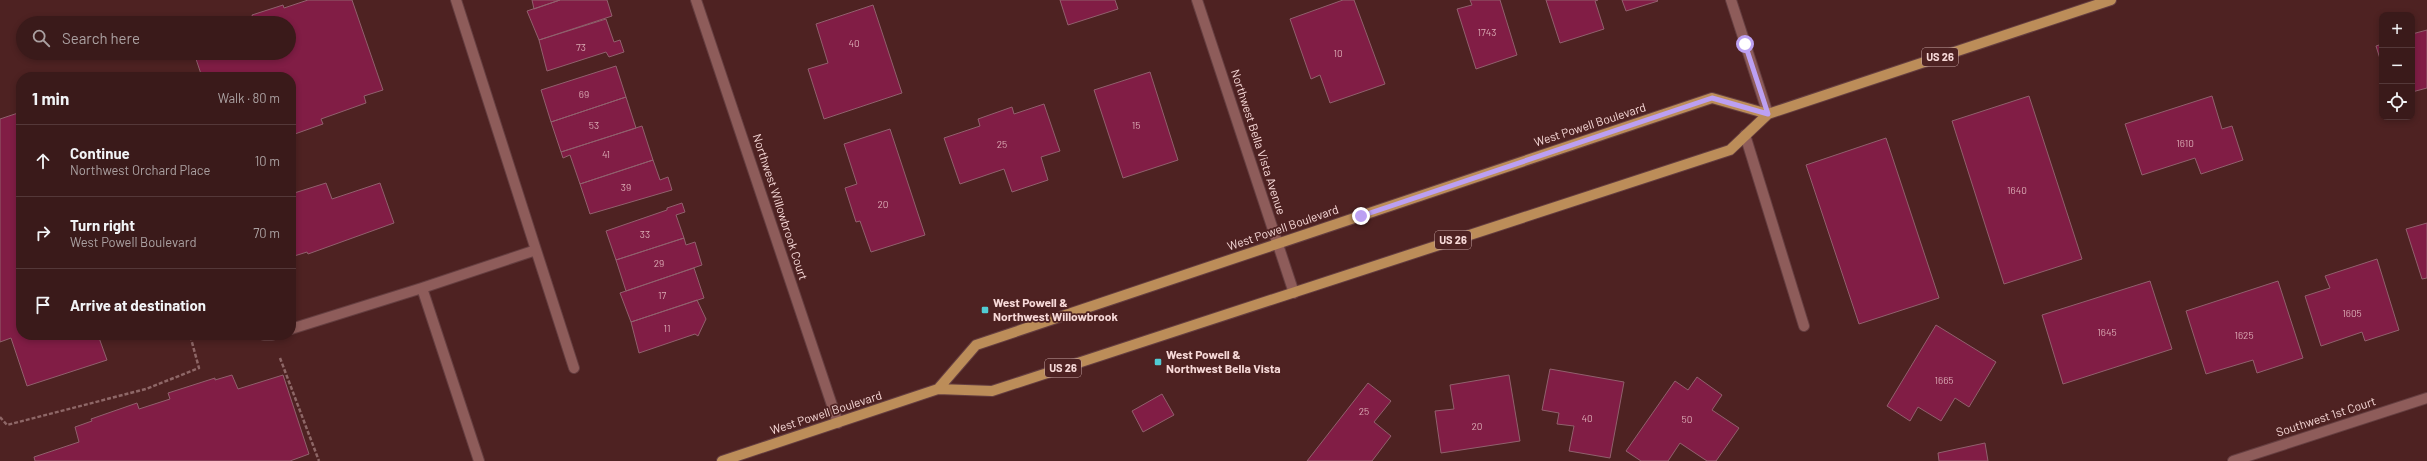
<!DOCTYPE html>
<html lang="en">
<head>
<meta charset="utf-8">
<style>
  body { margin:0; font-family:Barlow,sans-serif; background:#452727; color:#f1f3f6 }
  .controls { position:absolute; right:12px; top:12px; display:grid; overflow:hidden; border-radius:8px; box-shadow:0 2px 6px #0003 }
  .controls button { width:36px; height:36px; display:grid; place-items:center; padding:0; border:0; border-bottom:1px solid #543839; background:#3a1a1a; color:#f1f3f6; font:20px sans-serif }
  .stop { position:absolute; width:12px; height:12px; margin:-9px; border:3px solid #bca0f2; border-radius:50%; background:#fff }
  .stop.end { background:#bca0f2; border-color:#fff; box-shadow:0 1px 4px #0008 }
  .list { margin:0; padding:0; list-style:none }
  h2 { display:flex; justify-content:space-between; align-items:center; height:52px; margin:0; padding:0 16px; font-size:17px }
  h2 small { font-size:13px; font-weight:400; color:#aba1a2 }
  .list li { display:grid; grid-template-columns:26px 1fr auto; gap:12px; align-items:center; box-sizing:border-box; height:72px; padding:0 16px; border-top:1px solid #543839 }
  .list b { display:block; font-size:15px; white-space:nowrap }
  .list p { margin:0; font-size:13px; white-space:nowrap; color:#aba1a2 }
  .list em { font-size:13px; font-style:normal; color:#aba1a2 }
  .icon { flex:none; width:22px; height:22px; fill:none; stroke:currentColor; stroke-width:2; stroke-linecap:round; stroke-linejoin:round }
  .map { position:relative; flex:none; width:2427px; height:461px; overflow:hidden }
  .search { position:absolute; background:#3a1a1a; box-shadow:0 2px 6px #0003; left:16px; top:16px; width:280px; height:44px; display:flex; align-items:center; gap:10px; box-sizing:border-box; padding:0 14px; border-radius:22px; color:#aba1a2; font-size:15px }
  .panel { position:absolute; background:#3a1a1a; box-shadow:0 2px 6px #0003; left:16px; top:72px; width:280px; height:268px; border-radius:16px }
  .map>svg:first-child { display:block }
  .building { fill:#811d45; stroke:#91606d }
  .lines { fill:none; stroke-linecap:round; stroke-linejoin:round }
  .service-casing { stroke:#653e40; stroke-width:12 }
  .minor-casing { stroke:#653e40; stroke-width:12 }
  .primary-casing { stroke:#653e40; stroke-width:12 }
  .path { stroke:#8e6767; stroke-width:2.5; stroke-dasharray:4 2; stroke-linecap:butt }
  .service { stroke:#8e5c5a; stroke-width:10 }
  .minor { stroke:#8e5c5a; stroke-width:10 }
  .primary { stroke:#bc8d59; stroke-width:10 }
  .route { stroke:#bca0f2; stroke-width:5 }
  .poi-dot { fill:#51ccd4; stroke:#4e2222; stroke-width:1.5 }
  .labels { text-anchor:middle; stroke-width:3.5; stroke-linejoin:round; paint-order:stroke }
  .number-label { font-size:10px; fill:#daaab3 }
  .shield { fill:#4e2222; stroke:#c4a2a1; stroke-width:1 }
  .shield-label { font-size:11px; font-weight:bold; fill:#f7d9d8 }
  .street-label { font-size:12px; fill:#f7d9d8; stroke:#4e2222 }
  .poi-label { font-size:12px; font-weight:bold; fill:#f7d9d8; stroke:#4e2222; text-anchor:start }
</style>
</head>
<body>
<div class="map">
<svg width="2427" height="461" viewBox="0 0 2427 461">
  <rect width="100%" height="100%" fill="#4e2222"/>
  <path class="building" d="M 308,0 L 352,0 L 383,90 L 364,96 L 366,103 L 321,119 L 323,124 L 292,135 L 291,77 L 202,77 L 194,53 L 289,53 L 289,23 L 240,23 L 253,19 L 252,15 L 283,5 L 284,8 Z
    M 532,0 L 560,0 L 534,9 Z
    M 560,0 L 607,0 L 612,16 L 539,40 L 527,11 Z
    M 1060,0 L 1115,0 L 1118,9 L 1068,25 Z
    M 1343,0 L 1354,0 L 1385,84 L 1330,103 L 1320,75 L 1311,79 L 1290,19 Z
    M 1470,0 L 1500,0 L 1517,55 L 1476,69 L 1457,9 L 1472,5 Z
    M 1546,0 L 1598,0 L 1595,1 L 1604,29 L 1560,43 Z
    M 1622,0 L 1657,0 L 1658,1 L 1626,11 Z
    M 873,5 L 902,93 L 824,119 L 808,69 L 828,63 L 816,24 Z
    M 606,19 L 614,42 L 620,40 L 624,52 L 609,57 L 606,52 L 547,71 L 539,40 Z
    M 2427,30 L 2427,88 L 2412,92 L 2412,34 Z
    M 2382,44 L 2382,65 L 2376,46 Z
    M 616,66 L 626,97 L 551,122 L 541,90 Z
    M 1150,72 L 1178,160 L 1123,178 L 1094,90 Z
    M 2029,96 L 2082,259 L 2004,284 L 1952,121 Z
    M 2212,96 L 2222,129 L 2232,126 L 2243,160 L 2201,174 L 2195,158 L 2142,175 L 2125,124 Z
    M 626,97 L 636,128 L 561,152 L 551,122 Z
    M 1044,104 L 1060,151 L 1041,157 L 1048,180 L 1012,192 L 1004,169 L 960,184 L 944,138 L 980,126 L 978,119 L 1012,107 L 1014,114 Z
    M 21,112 L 21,335 L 98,335 L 107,360 L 27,386 L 11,338 L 0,342 L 0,119 Z
    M 642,126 L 653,160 L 580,184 L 570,155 L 563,158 L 561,152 Z
    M 890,129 L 925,235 L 871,252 L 860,221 L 856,222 L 845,188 L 857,184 L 844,144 Z
    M 1886,138 L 1939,298 L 1859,324 L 1806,165 Z
    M 653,160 L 660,180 L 668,177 L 672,190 L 590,214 L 580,184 Z
    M 326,183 L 332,199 L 380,183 L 394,223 L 308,254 L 307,252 L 291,257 L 291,194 Z
    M 682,203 L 685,212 L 676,215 L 684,238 L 616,260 L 606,231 L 667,210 L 667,208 Z
    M 2427,223 L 2427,278 L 2422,279 L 2406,229 Z
    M 684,238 L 686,245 L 695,242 L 702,265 L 626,291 L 616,260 Z
    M 2377,259 L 2399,330 L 2365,341 L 2362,332 L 2321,346 L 2305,296 L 2330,288 L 2325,276 Z
    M 694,268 L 704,298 L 631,322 L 620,293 Z
    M 2150,281 L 2172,349 L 2063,384 L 2042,315 Z
    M 2278,281 L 2303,358 L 2257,373 L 2253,360 L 2206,374 L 2186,311 Z
    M 697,300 L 706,319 L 698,336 L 695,334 L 639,353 L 631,322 Z
    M 1936,325 L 1996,362 L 1969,407 L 1955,398 L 1941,421 L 1918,407 L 1910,421 L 1887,406 Z
    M 1550,369 L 1624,382 L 1610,458 L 1569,451 L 1574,426 L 1557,424 L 1559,413 L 1542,410 Z
    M 232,375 L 238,389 L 283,375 L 309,454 L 290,461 L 35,461 L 34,457 L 79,442 L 75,427 L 92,421 L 91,419 L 137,403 L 139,409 L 170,399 L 168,393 L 215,378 L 215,380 Z
    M 1509,375 L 1520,441 L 1441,453 L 1435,411 L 1454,409 L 1450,385 Z
    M 1697,377 L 1722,395 L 1712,410 L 1739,428 L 1716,461 L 1707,461 L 1680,443 L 1668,461 L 1641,461 L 1626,451 L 1675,381 L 1688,390 Z
    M 1368,383 L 1391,401 L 1374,422 L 1391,436 L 1372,461 L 1307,461 Z
    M 1162,394 L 1174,415 L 1143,432 L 1132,411 Z
    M 1985,443 L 1988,461 L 1939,461 L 1938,453 Z"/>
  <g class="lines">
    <defs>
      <path id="service" d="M 456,0 L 536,250
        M 1745,135 L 1804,326
        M 291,329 L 422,288
        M 264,335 L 272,335
        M 479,461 L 422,288 L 536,250 L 574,368"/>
      <path id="minor" d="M 696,0 L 838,423
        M 1197,0 L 1294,293
        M 1731,0 L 1768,114
        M 2233,461 L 2427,398"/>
      <path id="primary" d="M 938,389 L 976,345 L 1712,98 L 1768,114
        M 722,461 L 938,389 L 992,391 L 1730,150 L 1768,114 L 2111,0"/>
    </defs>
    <use href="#service" class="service-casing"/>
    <use href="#minor" class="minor-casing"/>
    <use href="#primary" class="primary-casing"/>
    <path class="path" d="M 280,358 L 319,461
      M 0,417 L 7,425 L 146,389 L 199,368 L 190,335"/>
    <use href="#service" class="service"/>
    <use href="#minor" class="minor"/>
    <use href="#primary" class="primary"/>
  </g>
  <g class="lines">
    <path class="route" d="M 1361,216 L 1712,98 L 1768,114 L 1745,44"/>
  </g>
  <g class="poi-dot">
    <rect x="981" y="306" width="8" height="8" rx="2"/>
    <rect x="1154" y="358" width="8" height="8" rx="2"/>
  </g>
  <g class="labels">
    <g class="number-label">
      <text x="1487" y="36">1743</text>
      <text x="854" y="47">40</text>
      <text x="581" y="51">73</text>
      <text x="1338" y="57">10</text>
      <text x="584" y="98">69</text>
      <text x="594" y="129">53</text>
      <text x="1136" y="129">15</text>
      <text x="2185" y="147">1610</text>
      <text x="1002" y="148">25</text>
      <text x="606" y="158">41</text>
      <text x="626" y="191">39</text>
      <text x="2017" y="194">1640</text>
      <text x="883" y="208">20</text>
      <text x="645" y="238">33</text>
      <text x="659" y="267">29</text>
      <text x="662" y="299">17</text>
      <text x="2352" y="317">1605</text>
      <text x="667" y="332">11</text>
      <text x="2107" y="336">1645</text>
      <text x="2244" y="339">1625</text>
      <text x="1944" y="384">1665</text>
      <text x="1364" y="415">25</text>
      <text x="1587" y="422">40</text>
      <text x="1687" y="423">50</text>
      <text x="1477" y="430">20</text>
    </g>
    <g class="shield">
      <rect x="1922" y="48" width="36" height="18" rx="3"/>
      <rect x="1435" y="231" width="36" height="18" rx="3"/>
      <rect x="1045" y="359" width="36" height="18" rx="3"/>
    </g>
    <g class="shield-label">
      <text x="1940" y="61">US 26</text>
      <text x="1453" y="244">US 26</text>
      <text x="1063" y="372">US 26</text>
    </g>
    <g class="street-label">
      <text transform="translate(1590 125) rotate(-18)" y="4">West Powell Boulevard</text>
      <text transform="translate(1258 142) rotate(72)" y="4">Northwest Bella Vista Avenue</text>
      <text transform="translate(780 207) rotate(72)" y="4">Northwest Willowbrook Court</text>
      <text transform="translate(1283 228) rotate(-19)" y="4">West Powell Boulevard</text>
      <text transform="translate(826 413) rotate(-18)" y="4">West Powell Boulevard</text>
      <text transform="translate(2326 417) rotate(-18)" y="4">Southwest 1st Court</text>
    </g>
    <g class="poi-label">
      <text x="993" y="307">West Powell &amp;<tspan x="993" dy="14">Northwest Willowbrook</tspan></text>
      <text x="1166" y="359">West Powell &amp;<tspan x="1166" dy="14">Northwest Bella Vista</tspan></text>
    </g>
  </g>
</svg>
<div class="controls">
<button>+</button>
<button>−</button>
<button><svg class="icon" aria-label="locate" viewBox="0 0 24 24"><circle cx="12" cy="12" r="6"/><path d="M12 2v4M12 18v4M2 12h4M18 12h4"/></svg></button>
</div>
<div class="stop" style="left:1745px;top:44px"></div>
<div class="stop end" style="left:1361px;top:216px"></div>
<div class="search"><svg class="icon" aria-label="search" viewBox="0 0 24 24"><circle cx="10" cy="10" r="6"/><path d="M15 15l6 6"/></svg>Search here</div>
<section class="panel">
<h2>1 min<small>Walk · 80 m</small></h2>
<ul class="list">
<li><svg class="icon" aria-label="ahead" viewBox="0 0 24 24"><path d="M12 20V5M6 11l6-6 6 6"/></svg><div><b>Continue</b><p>Northwest Orchard Place</p></div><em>10 m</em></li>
<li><svg class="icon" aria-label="right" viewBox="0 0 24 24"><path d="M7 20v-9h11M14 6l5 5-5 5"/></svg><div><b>Turn right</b><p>West Powell Boulevard</p></div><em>70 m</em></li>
<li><svg class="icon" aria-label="arrive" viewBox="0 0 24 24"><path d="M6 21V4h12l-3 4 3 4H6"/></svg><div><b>Arrive at destination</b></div></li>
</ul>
</section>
</div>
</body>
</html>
